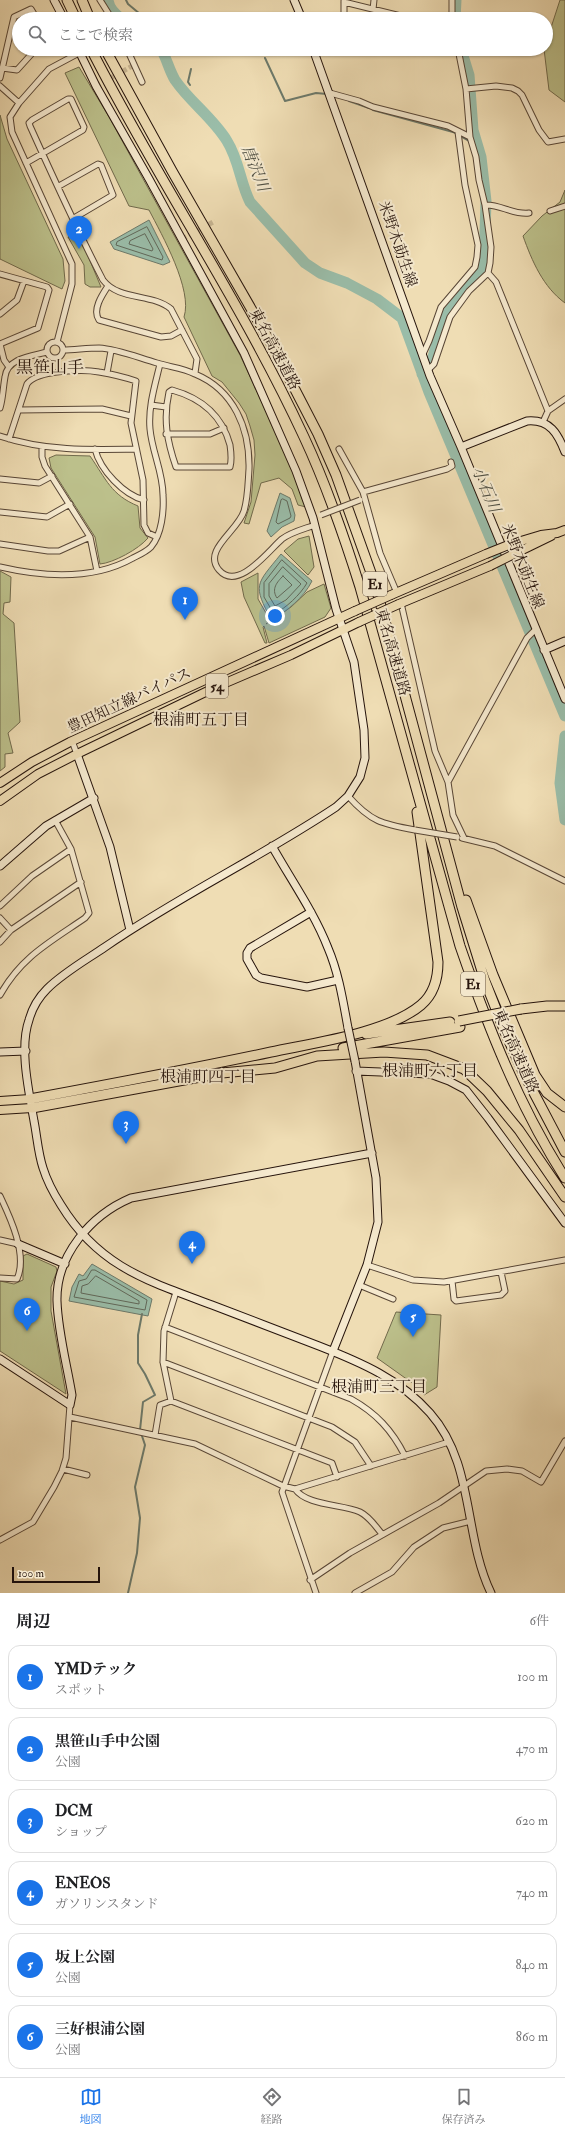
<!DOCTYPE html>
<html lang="ja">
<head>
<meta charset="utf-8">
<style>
  body { margin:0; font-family:"IM FELL Double Pica","Noto Serif JP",serif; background:#f2f2f2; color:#202124 }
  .scale { position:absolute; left:12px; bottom:10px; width:88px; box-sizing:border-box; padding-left:4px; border:2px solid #26140c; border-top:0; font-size:11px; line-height:14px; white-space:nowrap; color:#26140c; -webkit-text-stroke:3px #f5e9ce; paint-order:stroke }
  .you { position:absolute; left:275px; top:616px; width:14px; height:14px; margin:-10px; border:3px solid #fff; border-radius:50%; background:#1a73e8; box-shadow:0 0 0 6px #1a73e833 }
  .badge { display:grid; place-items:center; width:26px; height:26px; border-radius:50%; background:#1a73e8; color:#fff; font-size:13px; font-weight:700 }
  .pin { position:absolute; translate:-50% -33px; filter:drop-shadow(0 1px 2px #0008) }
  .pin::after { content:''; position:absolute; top:21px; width:14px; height:12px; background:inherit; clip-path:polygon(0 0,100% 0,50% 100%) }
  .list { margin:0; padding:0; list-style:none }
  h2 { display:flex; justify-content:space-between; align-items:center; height:52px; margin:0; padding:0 16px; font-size:17px }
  h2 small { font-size:13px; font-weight:400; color:#757577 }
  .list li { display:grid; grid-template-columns:26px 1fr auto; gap:12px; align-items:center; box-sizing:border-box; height:64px; margin:0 8px 8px; padding:0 8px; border:1px solid #e0e0e0; border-radius:12px }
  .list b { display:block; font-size:15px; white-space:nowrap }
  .list p { margin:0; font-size:13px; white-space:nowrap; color:#757577 }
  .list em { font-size:13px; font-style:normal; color:#757577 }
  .icon { flex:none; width:22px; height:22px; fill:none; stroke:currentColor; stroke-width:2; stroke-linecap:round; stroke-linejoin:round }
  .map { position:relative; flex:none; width:565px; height:1593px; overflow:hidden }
  .search { position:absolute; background:#fff; box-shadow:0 1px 3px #0004; left:12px; right:12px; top:12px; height:44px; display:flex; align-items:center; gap:10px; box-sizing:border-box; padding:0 14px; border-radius:22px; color:#757577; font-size:15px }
  .sheet { height:484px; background:#fff }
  nav { display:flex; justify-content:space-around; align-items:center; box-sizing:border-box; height:56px; border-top:1px solid #e0e0e0; background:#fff; font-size:11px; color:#757577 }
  nav a { display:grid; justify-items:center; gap:2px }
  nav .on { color:#1a73e8 }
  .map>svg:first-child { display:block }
  .green { fill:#bcc08b; stroke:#716a4c }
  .water { fill:#9abda9; stroke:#6c796a }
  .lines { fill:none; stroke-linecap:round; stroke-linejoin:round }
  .shore { stroke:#60685a; stroke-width:1 }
  .stream { stroke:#6c796a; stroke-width:2 }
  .river { stroke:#9abda9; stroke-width:11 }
  .street-tunnel { stroke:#c7b592; stroke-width:5; stroke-dasharray:5 2.5; stroke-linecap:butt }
  .street-casing { stroke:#584636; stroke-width:7 }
  .secondary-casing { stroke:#26140c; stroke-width:9 }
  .primary-casing { stroke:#26140c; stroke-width:10 }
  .highway-casing { stroke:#26140c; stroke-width:11 }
  .street { stroke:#f5e9ce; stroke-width:5 }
  .secondary { stroke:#f5e9ce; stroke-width:7 }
  .primary { stroke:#efddb4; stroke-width:8 }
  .highway { stroke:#efddb4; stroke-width:9 }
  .street-bridge-casing { stroke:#584636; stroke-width:7; stroke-linecap:butt }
  .secondary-bridge-casing { stroke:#26140c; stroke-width:9; stroke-linecap:butt }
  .primary-bridge-casing { stroke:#26140c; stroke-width:10; stroke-linecap:butt }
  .highway-bridge-casing { stroke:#26140c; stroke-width:11; stroke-linecap:butt }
  .street-bridge { stroke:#f5e9ce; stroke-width:5 }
  .secondary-bridge { stroke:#f5e9ce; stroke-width:7 }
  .primary-bridge { stroke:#efddb4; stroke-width:8 }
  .highway-bridge { stroke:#efddb4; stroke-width:9 }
  .labels { text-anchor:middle; stroke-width:4; stroke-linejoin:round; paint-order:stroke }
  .shield { fill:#f5e9ce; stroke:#645446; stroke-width:1 }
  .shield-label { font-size:14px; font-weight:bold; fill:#26140c }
  .street-label { font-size:15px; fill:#26140c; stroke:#f5e9ce }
  .water-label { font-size:16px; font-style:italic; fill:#4f4f43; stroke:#f5e9ce }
  .neighbourhood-label { font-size:16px; fill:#26140c; stroke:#f5e9ce }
  .quarter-label { font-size:17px; fill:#26140c; stroke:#f5e9ce }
</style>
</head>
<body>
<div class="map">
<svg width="565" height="1593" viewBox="0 0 565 1593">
  <rect width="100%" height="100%" fill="#efddb4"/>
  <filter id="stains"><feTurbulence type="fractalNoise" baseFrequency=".005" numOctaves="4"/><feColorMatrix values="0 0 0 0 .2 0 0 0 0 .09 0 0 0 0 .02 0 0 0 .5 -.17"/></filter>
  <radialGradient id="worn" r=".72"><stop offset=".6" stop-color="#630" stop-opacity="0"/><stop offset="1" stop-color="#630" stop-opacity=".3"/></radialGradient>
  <path class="green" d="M 560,0 L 565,0 L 565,102 L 549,90 L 544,49 Z
    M 79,67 L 109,117 L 240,355 L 286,454 L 306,507 L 298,505 L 292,489 L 279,478 L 261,483 L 249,524 L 244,523 L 251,502 L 255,455 L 254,440 L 250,426 L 246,414 L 239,403 L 222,382 L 212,376 L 184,317 C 193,290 162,235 149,210 L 129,206 L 65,73 Z
    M 0,115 L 7,139 L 63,259 L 65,281 L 62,289 L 0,259 Z
    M 565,190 L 565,303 C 543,287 532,261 523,236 L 542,216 L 560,202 Z
    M 78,232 L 101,287 L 90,287 L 85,284 L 84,265 L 68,237 Z
    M 56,455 L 90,456 C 106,479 111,495 138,506 L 140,528 L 148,538 C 139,549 113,563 100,564 L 95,537 L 51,468 L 49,458 Z
    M 309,536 L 314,567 L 308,575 L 284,551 L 298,539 Z
    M 0,571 L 11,577 L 10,602 L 4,603 L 3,614 L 14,623 L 20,722 L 8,733 L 13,753 L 5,754 L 5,767 L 0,771 Z
    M 258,573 L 258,599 L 270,620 L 266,624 L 291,607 L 307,592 L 324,584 L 331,608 L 325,617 L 269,643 L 264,626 L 263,627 L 267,643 L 265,643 L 244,597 L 241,582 Z
    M 27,1254 L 56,1267 L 57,1271 L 51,1287 L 51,1311 L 66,1394 L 0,1351 L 0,1281 L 14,1284 L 23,1280 L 23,1256 Z
    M 396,1312 L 441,1315 L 437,1387 L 424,1395 L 415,1385 L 377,1358 Z"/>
  <path class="water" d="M 149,220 L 170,262 L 163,265 L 114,249 L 110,242 Z
    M 280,493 L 290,498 L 295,515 L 294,521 L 282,527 L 271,537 L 267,531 Z
    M 281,554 L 312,581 C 303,599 288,609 272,621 C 252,584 256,585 281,554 Z
    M 92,1264 L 152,1299 L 148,1316 L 69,1301 L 72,1287 L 79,1274 L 83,1276 Z"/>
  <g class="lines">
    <path class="shore" d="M 147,227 L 163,257 L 162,260 L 116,245 L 117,242 Z
      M 145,234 L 153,249 L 152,251 L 129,244 L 130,241 Z
      M 283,499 L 287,501 L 291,516 L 290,518 L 278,524 L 276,522 L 281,500 Z
      M 282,560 L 307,583 C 300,595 286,608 274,614 L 264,597 L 264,583 Z
      M 283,567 L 301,584 L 286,600 L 275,606 L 269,596 L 269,584 Z
      M 283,576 L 292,585 L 277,598 C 271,589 277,582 283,576 Z
      M 92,1270 L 95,1270 L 147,1300 L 145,1310 L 74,1297 L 79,1281 L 86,1279 Z
      M 96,1276 L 139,1301 L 139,1304 L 81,1293 L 82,1286 L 88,1284 Z"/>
    <path class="stream" d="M 126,0 L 128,4 L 146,19
      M 183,49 L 188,53 L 194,53
      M 265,58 L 285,101 L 316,93 L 327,94
      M 190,85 L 188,82 L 191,69
      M 349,101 L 369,108
      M 373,110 L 453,132 L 469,141
      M 474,145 L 478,148
      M 128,1593 L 137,1553 L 140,1518 L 135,1487 L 145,1445 L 140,1430 L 143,1402 L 155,1395 L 145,1374 L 138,1363 L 138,1335 L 142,1314"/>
    <path class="river" d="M 108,0 C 109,8 116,15 122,19
      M 455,19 L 456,0
      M 161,49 C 167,59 169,70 175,80 C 190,102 213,118 227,141 C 239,160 240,182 250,202 L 305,263 L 320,273 L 347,283 L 377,299 L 402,318 L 429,392 L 565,716
      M 422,374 L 432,360 L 445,316 L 478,276 L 484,263 L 486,201 L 481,157 L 473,130 L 469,75 L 461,49
      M 565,736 L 560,783 L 565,820"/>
    <path class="street-tunnel" d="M 96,86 L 134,65
      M 182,239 L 215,221"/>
    <defs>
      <path id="street" d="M 100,0 L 112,19
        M 344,1 L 344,19
        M 344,2 L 413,19
        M 372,19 L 374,0
        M 452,19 L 452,0
        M 127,49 L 142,82
        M 458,49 L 466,89 L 470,137
        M 2,68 L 17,70 L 36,49
        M 0,78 L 14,17 L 31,9 L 37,19
        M 0,86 L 19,103
        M 466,89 L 496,86 L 512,88 L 518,91 L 522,95 L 539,130 L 548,142 L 565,139
        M 330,93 L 359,101 L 373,107 L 448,126 L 470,137 L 476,157 L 479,180 L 485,205 L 491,247 L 490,263 L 488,273 L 469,291 L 450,317 L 434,364 L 428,370
        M 26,163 L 83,130 L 84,127 L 71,99 L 68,99 L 32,120 L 29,123 L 30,126 C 53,177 77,230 103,280 C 119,301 152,293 171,309 L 197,359 L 195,373
        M 59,186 L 98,164 L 101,165 L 113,195 L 74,218
        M 485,205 C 500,204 513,215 529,213
        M 550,211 L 565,206
        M 488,273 L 496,282 L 548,411 L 543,422
        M 0,274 L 47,287 L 49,290 L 38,328 L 0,344
        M 108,286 C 102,295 92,310 99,320 L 161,337 L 171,336 L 182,330
        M 0,314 L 17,300 L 24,281
        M 57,342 L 72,284 L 72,264 L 12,132 L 10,117 L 19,103 L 49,69 L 79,53
        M47 350a8 8 0 1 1 16 0a8 8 0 1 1-16 0Z
        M 0,344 L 4,360 L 9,367
        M 63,350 C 74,350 87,348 99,348 C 118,349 139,358 157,363 C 170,367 183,368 195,374 C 234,390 250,429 249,469 C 248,483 248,498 244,511 C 238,531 202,550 219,570 C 238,592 268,551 282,539 C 291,532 304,529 315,525
        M 423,354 L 429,341 L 441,307 L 475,267 L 477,257 L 478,245 L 465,185 L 458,132
        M 107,373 L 111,351
        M 172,390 C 201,398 222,415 230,445 C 231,452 232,460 230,467 L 176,467 C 167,441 163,419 169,392 Z
        M 151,405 L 166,407
        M 0,408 C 3,398 3,388 5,377 C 7,358 32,356 47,352
        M 19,410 L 102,409 L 131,416
        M 548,411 L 565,399
        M 166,434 L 210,434 L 224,428
        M 0,436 C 44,451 89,450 135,449
        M 9,439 L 27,384 C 37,370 84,369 99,372 C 111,374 124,377 136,381 L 131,423 L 143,480 L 144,525 L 148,533 L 157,537
        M 42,446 L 42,457 L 45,466 L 90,537 L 97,571
        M 95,449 C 100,470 124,495 144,500
        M 339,449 L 363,492 L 380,553 L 397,593
        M 0,479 L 39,483 L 52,476
        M 363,492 L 447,469 L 452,466 L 451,462
        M 0,512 L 47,517 L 70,504
        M 0,544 L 48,551 L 59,551 L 90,537
        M 0,567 C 43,577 94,580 133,558 C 139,555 146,552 151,547 C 162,534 164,511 163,495 C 163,472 152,452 150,429 C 148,407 155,385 160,364
        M 401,603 L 435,751 L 448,782 L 453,815 L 464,838
        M 72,741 L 77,754
        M 448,782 L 527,638 L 535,630
        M 348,796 C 371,822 382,824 415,830
        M 462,838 L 495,846 L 565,881
        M 0,906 L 32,876 L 71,849
        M 0,918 L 11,930
        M 0,942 L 11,930 L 81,882
        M 0,995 C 21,957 50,942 85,918 L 89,913 L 71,849 L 55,820
        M 0,1196 C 10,1217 28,1255 17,1279 L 0,1278
        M 0,1240 L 18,1244
        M 367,1265 L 413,1280 L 444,1282 L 565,1260
        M 452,1281 L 454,1299 L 456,1301 L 501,1295 L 505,1291 L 501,1272
        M 359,1285 L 393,1299
        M 176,1292 L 164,1331 L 163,1362 L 171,1401 L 332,1463 L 337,1477
        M 165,1327 L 351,1399 C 376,1413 392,1430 405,1456
        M 163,1362 L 332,1427 L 355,1442 L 371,1466
        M 70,1417 L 195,1444 L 283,1486 L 295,1489 L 449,1442
        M 155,1435 L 160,1405 L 171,1401
        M 63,1469 L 87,1475
        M 295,1489 C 307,1506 342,1504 360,1512 C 370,1517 375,1526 382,1534
        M 0,1540 L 33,1522 L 54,1487 L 62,1471 L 66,1458 L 70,1405
        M 310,1580 L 350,1553 L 439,1503 L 486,1471 L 507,1469 L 522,1471 L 541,1482 L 565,1441
        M 316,1593 L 282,1492 L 333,1351
        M 355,1593 L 392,1572 L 414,1547 L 443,1528 L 471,1521"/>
      <path id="secondary" d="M 54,0 L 64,19
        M 294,0 L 302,19
        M 78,49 L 96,86 L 149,179 L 244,353 L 296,471 L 313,518 L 336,609 L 354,662 L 364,730 L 365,758 L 360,777 L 348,796 L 336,807 C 261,857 179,896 105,947 C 86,960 63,973 47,989 C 39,997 32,1009 29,1020 C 19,1048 29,1092 34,1121 C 37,1136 38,1153 43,1168 C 47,1181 54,1194 61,1205 C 99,1267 148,1281 212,1305 C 248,1319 283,1332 319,1346 C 360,1362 400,1379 430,1413 C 475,1464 463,1535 491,1593
        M 313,49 L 430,376 L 461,447 L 565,699
        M 461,447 L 527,421 C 550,419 558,434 565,452
        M 544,650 L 565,641
        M 77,754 L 110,847 L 130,930
        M 272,846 C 291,880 314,912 328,948 C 339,974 343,1001 348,1028
        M 0,866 L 46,826 L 94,798
        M 311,912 L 250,948 L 247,953 L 247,959 L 256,975 L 261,978 L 307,987 L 338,980
        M 0,1052 L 26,1051
        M 356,1071 L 430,1074 L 449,1081 L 466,1090 L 488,1118 L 565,1223
        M 18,1244 L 65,1264
        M 333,1351 L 367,1265 L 378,1222 L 376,1178 L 355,1061
        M 0,1359 L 70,1405 L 72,1395 C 67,1365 58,1332 57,1301 C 56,1255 91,1215 131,1198 L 372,1153"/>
      <path id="primary" d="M 511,544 L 541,535 L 557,533 L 565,530
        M 514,554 L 551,536
        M 391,595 L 486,554
        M 399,604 L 490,566
        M 0,783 L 32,762 L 70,742 L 355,611
        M 0,801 L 38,774 L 77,754 L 216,687 L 291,655 L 359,622
        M 0,1101 L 30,1099
        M 0,1110 L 32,1108"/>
      <path id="highway" d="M 67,0 L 76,19
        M 82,0 L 90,19
        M 91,49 C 158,181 242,303 304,437 C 327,486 344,536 360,587 L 460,946 C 488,1027 519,1106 565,1178
        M 105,49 L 172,171 L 272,345 L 318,434 L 336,475 L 375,584 L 462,907 L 485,981 L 505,1032 L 524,1074 L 565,1152
        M 466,900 L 493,975 L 535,1075 L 547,1093 L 565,1107
        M 521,1009 L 547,1006 L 565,1006
        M 366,1034 L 450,1022
        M 343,1048 L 460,1027
        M 30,1099 C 111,1084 191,1069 271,1052 C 313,1043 388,1033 421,1005 C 434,994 438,978 438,962 L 417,812
        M 32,1108 L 222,1073 L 275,1068 L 317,1056 L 384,1052 L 427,1055 L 464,1069 L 487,1091 L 519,1130 L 565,1197"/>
    </defs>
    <use href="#street" class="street-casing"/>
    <use href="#secondary" class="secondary-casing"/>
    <use href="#primary" class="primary-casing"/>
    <use href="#highway" class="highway-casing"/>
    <use href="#street" class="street"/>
    <use href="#secondary" class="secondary"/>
    <use href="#primary" class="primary"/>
    <use href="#highway" class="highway"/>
    <defs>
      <path id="street-bridge" d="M 321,515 L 360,500
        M 415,830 L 457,837"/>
      <path id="secondary-bridge" d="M 348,1028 L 355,1061"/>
      <path id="primary-bridge" d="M 486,554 L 511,544
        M 490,566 L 514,554
        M 355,611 L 391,595
        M 359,622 L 399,604"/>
      <path id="highway-bridge" d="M 459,1021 L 521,1009"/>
    </defs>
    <use href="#street-bridge" class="street-bridge-casing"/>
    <use href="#secondary-bridge" class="secondary-bridge-casing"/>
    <use href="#primary-bridge" class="primary-bridge-casing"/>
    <use href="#highway-bridge" class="highway-bridge-casing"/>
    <use href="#street-bridge" class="street-bridge"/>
    <use href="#secondary-bridge" class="secondary-bridge"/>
    <use href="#primary-bridge" class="primary-bridge"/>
    <use href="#highway-bridge" class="highway-bridge"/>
  </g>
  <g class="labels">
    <g class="shield">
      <rect x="363" y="572" width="24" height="24" rx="3"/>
      <rect x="206" y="674" width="22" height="24" rx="3"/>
      <rect x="461" y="972" width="24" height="24" rx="3"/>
    </g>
    <g class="shield-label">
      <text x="375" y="589">E1</text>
      <text x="217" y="691">54</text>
      <text x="473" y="989">E1</text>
    </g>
    <g class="street-label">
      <text transform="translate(398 244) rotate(71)" y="5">米野木莇生線</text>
      <text transform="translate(275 349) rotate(62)" y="5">東名高速道路</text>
      <text transform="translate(523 566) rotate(68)" y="5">米野木莇生線</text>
      <text transform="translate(393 652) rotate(74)" y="5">東名高速道路</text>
      <text transform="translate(129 700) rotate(-25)" y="5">豊田知立線バイパス</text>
      <text transform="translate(516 1051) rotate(66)" y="5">東名高速道路</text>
    </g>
    <g class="water-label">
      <text transform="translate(256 168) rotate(68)" y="6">唐沢川</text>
      <text transform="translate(487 489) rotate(67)" y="6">小石川</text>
    </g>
    <g class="neighbourhood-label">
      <text x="201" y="725">根浦町五丁目</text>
      <text x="430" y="1076">根浦町六丁目</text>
      <text x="208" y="1082">根浦町四丁目</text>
      <text x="379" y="1392">根浦町三丁目</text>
    </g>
    <g class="quarter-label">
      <text x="50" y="373">黒笹山手</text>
    </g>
  </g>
  <rect width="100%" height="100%" filter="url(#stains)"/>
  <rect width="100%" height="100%" fill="url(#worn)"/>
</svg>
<div class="scale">100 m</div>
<div class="you"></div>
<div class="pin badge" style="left:185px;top:620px">1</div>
<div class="pin badge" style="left:79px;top:249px">2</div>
<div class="pin badge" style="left:126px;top:1144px">3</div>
<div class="pin badge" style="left:192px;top:1264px">4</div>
<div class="pin badge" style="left:413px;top:1337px">5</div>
<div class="pin badge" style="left:27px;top:1331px">6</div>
<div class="search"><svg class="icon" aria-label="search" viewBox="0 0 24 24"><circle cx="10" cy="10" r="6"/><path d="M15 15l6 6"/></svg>ここで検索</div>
</div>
<section class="sheet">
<h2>周辺<small>6件</small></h2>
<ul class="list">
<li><span class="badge">1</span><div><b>YMDテック</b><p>スポット</p></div><em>100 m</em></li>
<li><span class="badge">2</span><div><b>黒笹山手中公園</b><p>公園</p></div><em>470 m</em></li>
<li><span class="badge">3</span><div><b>DCM</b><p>ショップ</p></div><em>620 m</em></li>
<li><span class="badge">4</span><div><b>ENEOS</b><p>ガソリンスタンド</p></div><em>740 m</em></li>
<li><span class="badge">5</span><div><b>坂上公園</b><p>公園</p></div><em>840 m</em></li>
<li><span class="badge">6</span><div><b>三好根浦公園</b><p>公園</p></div><em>860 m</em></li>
</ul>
</section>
<nav>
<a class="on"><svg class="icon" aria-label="map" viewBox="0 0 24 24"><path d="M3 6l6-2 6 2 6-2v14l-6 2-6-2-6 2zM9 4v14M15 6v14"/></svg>地図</a>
<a><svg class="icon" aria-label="directions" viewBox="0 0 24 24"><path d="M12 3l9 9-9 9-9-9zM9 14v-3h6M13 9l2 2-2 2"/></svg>経路</a>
<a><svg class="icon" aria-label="saved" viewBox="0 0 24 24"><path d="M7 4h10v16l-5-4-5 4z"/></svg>保存済み</a>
</nav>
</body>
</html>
